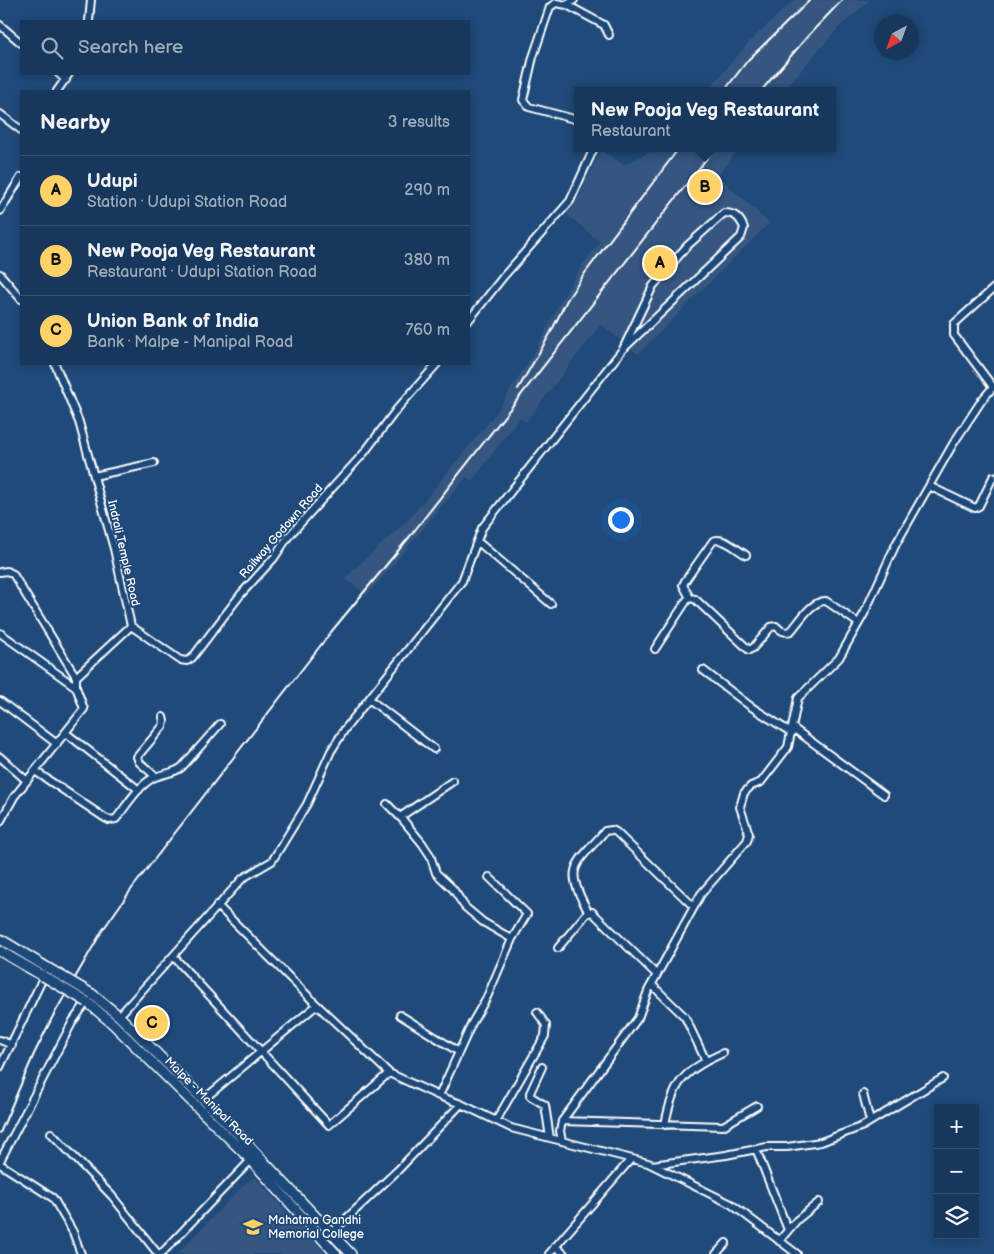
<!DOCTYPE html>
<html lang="en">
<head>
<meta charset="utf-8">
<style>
  body { margin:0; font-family:"Balsamiq Sans",sans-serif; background:#203f62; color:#f1f3f6 }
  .controls { position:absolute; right:15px; bottom:15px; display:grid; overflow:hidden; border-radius:0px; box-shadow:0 2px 8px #0003 }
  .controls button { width:45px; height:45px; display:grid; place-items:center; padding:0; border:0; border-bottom:1px solid #365272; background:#17385c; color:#f1f3f6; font:25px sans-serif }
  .compass { position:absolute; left:874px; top:15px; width:45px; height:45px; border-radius:50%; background:#17385c; box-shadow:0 2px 8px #0003; rotate:221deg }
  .you { position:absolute; left:620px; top:519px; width:18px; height:18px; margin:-12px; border:4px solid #fff; border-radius:50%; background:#1a73e8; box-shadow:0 0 0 8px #1a73e833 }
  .badge { display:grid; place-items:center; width:32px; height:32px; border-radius:50%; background:#ffd166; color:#111; font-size:16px; font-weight:700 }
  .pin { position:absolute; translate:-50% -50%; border:2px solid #fff; box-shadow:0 1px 5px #0006 }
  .popup { position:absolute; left:574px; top:87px; width:262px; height:65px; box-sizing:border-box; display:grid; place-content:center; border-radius:0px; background:#17385c; filter:drop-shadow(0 1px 4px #0005); font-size:16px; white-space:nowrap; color:#9eacbb }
  .popup b { font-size:19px; color:#f1f3f6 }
  .popup::after { content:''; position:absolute; left:50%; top:100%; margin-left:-10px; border:10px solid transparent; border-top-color:#17385c }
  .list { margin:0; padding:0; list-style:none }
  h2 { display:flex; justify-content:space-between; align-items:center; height:65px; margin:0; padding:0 20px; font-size:21px }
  h2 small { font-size:16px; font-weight:400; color:#9eacbb }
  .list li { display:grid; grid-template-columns:32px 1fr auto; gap:15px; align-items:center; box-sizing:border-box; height:70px; padding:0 20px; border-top:1px solid #365272 }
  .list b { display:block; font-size:19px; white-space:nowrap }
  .list p { margin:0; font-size:16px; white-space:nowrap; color:#9eacbb }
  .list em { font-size:16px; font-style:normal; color:#9eacbb }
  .icon { flex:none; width:28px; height:28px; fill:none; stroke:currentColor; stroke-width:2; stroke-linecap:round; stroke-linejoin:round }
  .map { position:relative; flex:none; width:994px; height:1254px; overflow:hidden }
  .search { position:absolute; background:#17385c; box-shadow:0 2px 8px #0003; left:20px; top:20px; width:450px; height:55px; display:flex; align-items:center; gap:12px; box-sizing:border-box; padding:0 18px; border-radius:0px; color:#9eacbb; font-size:19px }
  .panel { position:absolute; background:#17385c; box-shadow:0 2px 8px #0003; left:20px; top:90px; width:450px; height:275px; border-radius:0px }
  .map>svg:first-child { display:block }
  .built { fill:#365780 }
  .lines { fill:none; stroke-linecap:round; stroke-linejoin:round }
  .minor-casing { stroke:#fff; stroke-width:10 }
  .highway-casing { stroke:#fff; stroke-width:12 }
  .minor { stroke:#1f4a7a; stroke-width:6 }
  .highway { stroke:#1f4a7a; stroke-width:9 }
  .rail { stroke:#fff; stroke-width:2 }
  .highway-bridge-casing { stroke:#fff; stroke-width:12; stroke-linecap:butt }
  .highway-bridge { stroke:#1f4a7a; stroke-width:9 }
  .labels { text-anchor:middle; stroke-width:4; stroke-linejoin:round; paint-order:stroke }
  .street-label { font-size:12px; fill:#fff; stroke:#1f4a7a }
  .poi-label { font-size:12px; fill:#fff; stroke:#1f4a7a; text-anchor:start }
</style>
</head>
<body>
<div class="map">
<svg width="994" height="1254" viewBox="0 0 994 1254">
  <rect width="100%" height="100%" fill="#1f4a7a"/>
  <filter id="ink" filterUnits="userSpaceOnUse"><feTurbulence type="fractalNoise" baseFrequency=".02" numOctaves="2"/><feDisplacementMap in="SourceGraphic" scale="10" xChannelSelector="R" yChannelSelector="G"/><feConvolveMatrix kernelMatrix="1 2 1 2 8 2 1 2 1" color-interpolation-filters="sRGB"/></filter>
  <g filter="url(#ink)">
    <path class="built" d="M 794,0 L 870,0 L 838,28 L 783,91 L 707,91 L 749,42 Z
      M 653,148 L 739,148 L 718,176 L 769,223 L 638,354 L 601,324 L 526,422 L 520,417 L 472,481 L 466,477 L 367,596 L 345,578 L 410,518 L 497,412 L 538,346 L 561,300 L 583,264 L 600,242 L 565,213 L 579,196 L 601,150 L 624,165 L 648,153 Z
      M 254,1177 L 326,1254 L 177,1254 L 246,1183 Z"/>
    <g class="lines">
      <defs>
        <path id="minor" d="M 574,0 L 567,5 L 556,3 L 550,7 L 533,57 L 523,100 L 529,107 L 578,120
          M 567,5 L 604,25 L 609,35
          M 89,21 L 91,0
          M 0,25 L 21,43
          M 59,74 L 66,80
          M 57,91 L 69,74
          M 0,114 L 21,130
          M 0,211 L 21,177
          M 0,274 L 21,299
          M 469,320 L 503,277 L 570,201 L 594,148
          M 55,364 L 79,422 L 114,549 L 131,626 L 180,660 L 187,661 L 192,658 L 241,594 L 274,558 L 288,537 L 364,453 L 397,409 L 437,364
          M 993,387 L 954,335 L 954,324 L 994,288
          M 94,476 L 154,463
          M 929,486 L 975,508 L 979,506 L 993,477
          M 477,541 L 551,604
          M 0,572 L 7,571 L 13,574 L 76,677
          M 690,598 L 683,585 L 685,581 L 713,541 C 723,536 737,550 746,555
          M 0,633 L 76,687
          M 655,649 L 687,600 L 690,598 L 695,599 L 749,650 L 753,648 L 771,627 L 776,626 C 781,631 784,633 791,631 C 800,621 812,600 826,601 L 858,623
          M 703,670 L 750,706 L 792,733
          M 369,699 L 434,749
          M 0,701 L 57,744
          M 793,728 L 884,795
          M 66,733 L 139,790
          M 0,757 L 27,781
          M 35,771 L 105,818 L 109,820 L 116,819 C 127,805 138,786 153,778 C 162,773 174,774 182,767 L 220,724
          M 155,776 L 139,762 L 137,757 L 163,726 L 164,721 L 163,717
          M 387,804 L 403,820 L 422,843 L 430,855 L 436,873 L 453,889 L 465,907 L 483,922 L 512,939
          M 400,817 L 453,781
          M 0,822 L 14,797 L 84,709 L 76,687 L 76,677 L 131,626
          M 217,905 L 317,1005 L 389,1073 L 439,1096 L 461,1104 L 511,1128 L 648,1163 L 731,1204 L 797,1254
          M 589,913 C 563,867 574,867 605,831 L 612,830 L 616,832 L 694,907
          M 558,948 L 587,913 L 592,912 L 657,975
          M 173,956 L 329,1125 L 389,1073
          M 652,985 L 685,1017 L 706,1061
          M 400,1015 L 459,1052
          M 119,1016 L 243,878 L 272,861 L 307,804 L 331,751 L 345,729 L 462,581 L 482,528 L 623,349 L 741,237 L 744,228 C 740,218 735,213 724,213 L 687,246 L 653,286 L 623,349
          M 0,1040 L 12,1045
          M 0,1067 L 45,974
          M 542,1067 L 530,1093 L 530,1096 L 545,1105 L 550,1138
          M 863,1094 L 870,1121
          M 439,1096 L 472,1023 L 487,997 L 512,939 L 527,914 L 489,877
          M 204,1099 L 317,1005
          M 496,1121 L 545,1036 L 546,1025 L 537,1012
          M 562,1121 L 723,1126 L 757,1106
          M 665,1125 C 673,1081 684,1071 723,1053
          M 51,1133 L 112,1196 L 158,1254
          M 562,1141 L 560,1131 L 562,1121 L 638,1018 L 648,991 L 701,894 L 747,841 L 749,834 L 740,807 L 744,793 L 751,786 L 761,782 L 788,747 L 798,698 L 839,658 L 864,614 L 896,544 L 953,444 L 982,400 L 994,386
          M 756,1149 L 788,1230
          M 0,1161 L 73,1021 L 88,1000
          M 0,1164 L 53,1198 L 73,1232 L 81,1254
          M 652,1165 L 726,1155 L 767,1147 L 787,1147 L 821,1142 L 863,1126 L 943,1078
          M 331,1233 L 399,1169 L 461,1104
          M 779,1241 L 797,1220 L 819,1202
          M 555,1246 L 564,1254
          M 161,1254 L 251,1160
          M 549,1254 L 631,1159
          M 716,1254 L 726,1243"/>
        <path id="highway" d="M 0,939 L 48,968
          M 0,951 L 43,976
          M 92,994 L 119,1016 L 236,1132 L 351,1254
          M 87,1002 L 113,1024 L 251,1160 L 336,1254"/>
      </defs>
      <use href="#minor" class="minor-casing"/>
      <use href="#highway" class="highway-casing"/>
      <use href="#minor" class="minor"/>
      <use href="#highway" class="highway"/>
      <path class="rail" d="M 724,91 L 748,60 L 810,0
        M 761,91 L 807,37 L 842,0
        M 518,389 L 550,334 L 567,300 L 585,273 L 679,148
        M 0,1133 L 34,1054 L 53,1016 L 102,931 L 133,887 L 331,632 L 411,535 L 715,148"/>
      <defs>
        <path id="highway-bridge" d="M 48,968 L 92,994
          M 43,976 L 87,1002"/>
      </defs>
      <use href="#highway-bridge" class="highway-bridge-casing"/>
      <use href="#highway-bridge" class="highway-bridge"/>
    </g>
  </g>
  <defs>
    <symbol id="university-bare" viewBox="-9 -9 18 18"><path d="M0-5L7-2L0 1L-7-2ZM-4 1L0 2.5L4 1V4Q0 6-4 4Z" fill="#ffd166" stroke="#1f4a7a" stroke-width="2.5" paint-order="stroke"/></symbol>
  </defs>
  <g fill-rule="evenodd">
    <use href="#university-bare" x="239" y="1213" width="28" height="28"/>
  </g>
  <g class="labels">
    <g class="street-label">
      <text transform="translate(281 531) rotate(-49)" y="4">Railway Godown Road</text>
      <text transform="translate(124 553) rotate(77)" y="4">Indrali Temple Road</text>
      <text transform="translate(209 1101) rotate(45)" y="4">Malpe - Manipal Road</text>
    </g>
    <g class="poi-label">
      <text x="268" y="1224">Mahatma Gandhi<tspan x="268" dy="14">Memorial College</tspan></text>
    </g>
  </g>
</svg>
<div class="controls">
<button>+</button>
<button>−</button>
<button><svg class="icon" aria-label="layers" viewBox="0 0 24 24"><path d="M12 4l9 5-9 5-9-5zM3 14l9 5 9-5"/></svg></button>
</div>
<svg class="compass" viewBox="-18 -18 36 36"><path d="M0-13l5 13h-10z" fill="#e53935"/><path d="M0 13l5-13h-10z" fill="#9eacbb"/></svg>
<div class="you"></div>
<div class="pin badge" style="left:660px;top:263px">A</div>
<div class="pin badge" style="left:705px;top:187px">B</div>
<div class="popup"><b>New Pooja Veg Restaurant</b>Restaurant</div>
<div class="pin badge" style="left:152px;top:1023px">C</div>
<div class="search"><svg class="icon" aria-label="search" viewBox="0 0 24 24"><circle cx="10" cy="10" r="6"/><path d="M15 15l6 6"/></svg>Search here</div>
<section class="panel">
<h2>Nearby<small>3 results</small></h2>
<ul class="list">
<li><span class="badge">A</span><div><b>Udupi</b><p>Station · Udupi Station Road</p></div><em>290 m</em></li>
<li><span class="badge">B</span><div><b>New Pooja Veg Restaurant</b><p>Restaurant · Udupi Station Road</p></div><em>380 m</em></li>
<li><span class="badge">C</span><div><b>Union Bank of India</b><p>Bank · Malpe - Manipal Road</p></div><em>760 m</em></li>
</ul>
</section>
</div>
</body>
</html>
